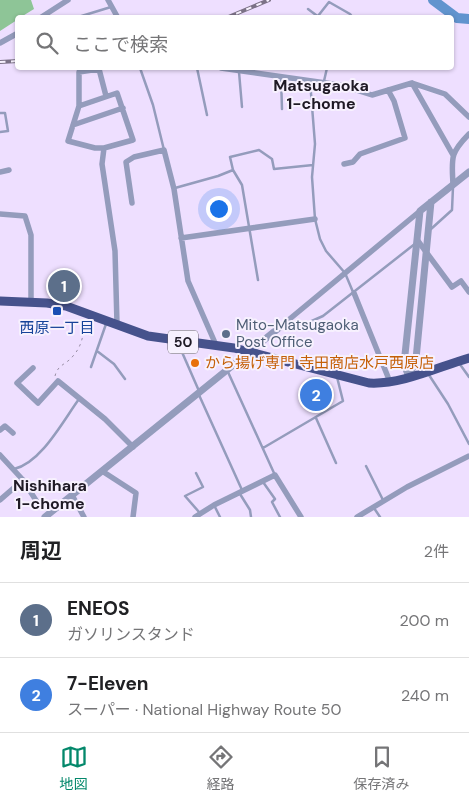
<!DOCTYPE html>
<html lang="ja">
<head>
<meta charset="utf-8">
<style>
  body { margin:0; font-family:"DM Sans","Noto Sans JP",sans-serif; background:#f2f2f2; color:#202124 }
  .you { position:absolute; left:218px; top:208px; width:18px; height:18px; margin:-12px; border:4px solid #fff; border-radius:50%; background:#1a73e8; box-shadow:0 0 0 8px #1a73e833 }
  .badge { display:grid; place-items:center; width:32px; height:32px; border-radius:50%; background:#04886b; color:#fff; font-size:16px; font-weight:700 }
  .pin { position:absolute; translate:-50% -50%; border:2px solid #fff; box-shadow:0 1px 5px #0006 }
  .list { margin:0; padding:0; list-style:none }
  h2 { display:flex; justify-content:space-between; align-items:center; height:65px; margin:0; padding:0 20px; font-size:21px }
  h2 small { font-size:16px; font-weight:400; color:#757577 }
  .list li { display:grid; grid-template-columns:32px 1fr auto; gap:15px; align-items:center; box-sizing:border-box; height:75px; padding:0 20px; border-top:1px solid #e0e0e0 }
  .list b { display:block; font-size:19px; white-space:nowrap }
  .list p { margin:0; font-size:16px; white-space:nowrap; color:#757577 }
  .list em { font-size:16px; font-style:normal; color:#757577 }
  .icon { flex:none; width:28px; height:28px; fill:none; stroke:currentColor; stroke-width:2; stroke-linecap:round; stroke-linejoin:round }
  .map { position:relative; flex:none; width:469px; height:517px; overflow:hidden }
  .search { position:absolute; background:#fff; box-shadow:0 1px 4px #0004; left:15px; right:15px; top:15px; height:55px; display:flex; align-items:center; gap:12px; box-sizing:border-box; padding:0 18px; border-radius:5px; color:#757577; font-size:19px }
  .sheet { height:215px; background:#fff }
  nav { display:flex; justify-content:space-around; align-items:center; box-sizing:border-box; height:70px; border-top:1px solid #e0e0e0; background:#fff; font-size:14px; color:#757577 }
  nav a { display:grid; justify-items:center; gap:2px }
  nav .on { color:#04886b }
  .map>svg:first-child { display:block }
  .green { fill:#8ec597 }
  .lines { fill:none; stroke-linecap:round; stroke-linejoin:round }
  .river { stroke:#6194ce; stroke-width:10 }
  .path { stroke:#9a8fa6; stroke-width:1; stroke-dasharray:2.5 4; stroke-linecap:butt }
  .service { stroke:#949cbc; stroke-width:2.5 }
  .minor { stroke:#949cbc; stroke-width:5.5 }
  .tertiary { stroke:#949cbc; stroke-width:7 }
  .trunk { stroke:#46528c; stroke-width:9 }
  .rail-casing { stroke:#7c7287; stroke-width:4 }
  .rail { stroke:#f7f1fe; stroke-width:2; stroke-dasharray:5.5; stroke-linecap:butt }
  .transit-dot { fill:#1a4fb4; stroke:#f7f1fe; stroke-width:2 }
  .service-dot { fill:#5c6f8a; stroke:#f7f1fe; stroke-width:2 }
  .food-dot { fill:#e8710a; stroke:#f7f1fe; stroke-width:2 }
  .labels { text-anchor:middle; stroke-width:4; stroke-linejoin:round; paint-order:stroke }
  .shield { fill:#f7f1fe; stroke:#605a66; stroke-width:1 }
  .shield-label { font-size:14px; font-weight:bold; fill:#1f1a25 }
  .service-label { font-size:15px; fill:#4e5e75; stroke:#f7f1fe; text-anchor:start }
  .transit-label { font-size:15px; fill:#164399; stroke:#f7f1fe }
  .food-label { font-size:15px; fill:#c56008; stroke:#f7f1fe; text-anchor:start }
  .neighbourhood-label { font-size:16px; font-weight:bold; fill:#1f1a25; stroke:#f7f1fe }
</style>
</head>
<body>
<div class="map">
<svg width="469" height="517" viewBox="0 0 469 517">
  <rect width="100%" height="100%" fill="#eedfff"/>
  <path class="green" d="M 0,0 L 31,0 L 34,9 L 21,17 L 18,18 L 17,20 L 0,31 Z"/>
  <g class="lines">
    <path class="river" d="M 433,0 L 457,18 L 469,19"/>
    <path class="path" d="M 55,376 C 58,364 66,365 73,356 C 82,346 84,334 84,321"/>
    <path class="service" d="M 308,9 L 320,18
      M 318,16 L 329,2 L 350,14 L 353,18
      M 75,18 L 111,7
      M 373,18 L 373,17
      M 140,68 L 153,105 L 164,150
      M 197,68 L 207,115
      M 239,72 L 242,107
      M 281,78 L 282,109
      M 310,81 L 315,144 L 312,177 L 315,219 L 320,239 L 326,251 L 345,273 L 353,292
      M 324,81 L 327,68
      M 0,113 L 5,113 L 8,131 L 0,132
      M 233,170 L 242,185 L 258,280
      M 175,188 L 218,176 L 233,170 L 230,157 L 259,150 L 272,159 L 274,169 L 313,165
      M 431,229 L 452,210 L 453,187
      M 284,327 L 305,324 L 323,316 L 416,243
      M 178,343 L 199,391
      M 97,351 L 114,364 L 125,379
      M 459,363 L 469,377
      M 91,367 L 106,324
      M 228,372 L 274,473
      M 429,375 L 448,404 L 469,444
      M 199,395 L 242,490
      M 316,418 L 336,463
      M 263,448 L 343,401 L 337,377
      M 366,466 L 383,500
      M 14,469 C 41,463 63,421 79,399
      M 196,473 L 203,487 L 185,496 L 199,512
      M 263,482 L 275,499 L 272,502 L 280,517
      M 240,494 L 250,510 L 251,517
      M 214,505 L 220,517
      M 374,508 L 380,517"/>
    <path class="minor" d="M 108,0 L 118,18
      M 40,18 L 68,0
      M 0,43 L 18,33
      M 221,68 L 340,85 L 372,95 L 412,83 L 445,94 L 469,117
      M 412,83 L 453,155
      M 79,106 L 79,72 L 99,69 L 106,96
      M 73,125 L 123,108
      M 104,148 L 95,148 L 68,141 L 79,106 L 117,93 L 133,140 L 104,148 L 102,164 L 115,251 L 117,324
      M 344,164 L 353,162 L 360,154 L 405,138 L 394,101 L 388,90
      M 0,172 L 9,170
      M 453,185 C 452,159 449,154 469,134
      M 132,203 L 126,162 L 134,157 L 164,150 L 174,189 L 188,281 L 216,345
      M 0,214 L 25,216 L 31,235 L 31,302
      M 181,238 L 315,219
      M 418,241 L 452,287 L 461,281 L 469,292
      M 354,293 L 388,377 L 388,382
      M 280,327 L 420,211
      M 33,368 L 17,383 L 38,403 L 58,381 L 105,419 L 133,447
      M 0,430 L 5,426 L 13,433
      M 0,455 L 23,480 L 0,500
      M 102,471 L 136,493 L 133,517
      M 23,480 L 37,502
      M 72,495 L 84,517
      M 195,517 L 214,505 L 275,475 L 301,517
      M 357,517 L 407,487 L 469,456"/>
    <path class="tertiary" d="M 409,377 L 404,364 L 420,211 L 469,172
      M 409,377 L 416,359 L 431,202
      M 45,517 L 280,327"/>
    <path class="trunk" d="M 0,301 L 47,303 L 66,306 L 148,336 L 234,348 L 369,383 C 401,385 438,367 469,358"/>
    <defs>
      <path id="rail" d="M 226,18 L 269,0
        M 0,62 L 18,61"/>
    </defs>
    <use href="#rail" class="rail-casing"/>
    <use href="#rail" class="rail"/>
  </g>
  <rect class="transit-dot" x="52" y="306" width="10" height="10" rx="2.5"/>
  <circle class="service-dot" cx="226" cy="334" r="5"/>
  <circle class="food-dot" cx="195" cy="363" r="5"/>
  <g class="labels">
    <rect class="shield" x="168" y="330.5" width="30" height="23" rx="4"/>
    <g class="shield-label">
      <text x="183" y="347">50</text>
    </g>
    <g class="service-label">
      <text x="236" y="330">Mito-Matsugaoka<tspan x="236" dy="17">Post Office</tspan></text>
    </g>
    <g class="transit-label">
      <text x="57" y="333">西原一丁目</text>
    </g>
    <g class="food-label">
      <text x="205" y="368">から揚げ専門 寺田商店水戸西原店</text>
    </g>
    <g class="neighbourhood-label">
      <text x="321" y="91">Matsugaoka<tspan x="321" dy="18">1-chome</tspan></text>
      <text x="50" y="491">Nishihara<tspan x="50" dy="18">1-chome</tspan></text>
    </g>
  </g>
</svg>
<div class="you"></div>
<div class="pin badge" style="left:64px;top:286px;background:#5c6f8a">1</div>
<div class="pin badge" style="left:316px;top:395px;background:#3f7fe0">2</div>
<div class="search"><svg class="icon" aria-label="search" viewBox="0 0 24 24"><circle cx="10" cy="10" r="6"/><path d="M15 15l6 6"/></svg>ここで検索</div>
</div>
<section class="sheet">
<h2>周辺<small>2件</small></h2>
<ul class="list">
<li><span class="badge" style="background:#5c6f8a">1</span><div><b>ENEOS</b><p>ガソリンスタンド</p></div><em>200 m</em></li>
<li><span class="badge" style="background:#3f7fe0">2</span><div><b>7-Eleven</b><p>スーパー · National Highway Route 50</p></div><em>240 m</em></li>
</ul>
</section>
<nav>
<a class="on"><svg class="icon" aria-label="map" viewBox="0 0 24 24"><path d="M3 6l6-2 6 2 6-2v14l-6 2-6-2-6 2zM9 4v14M15 6v14"/></svg>地図</a>
<a><svg class="icon" aria-label="directions" viewBox="0 0 24 24"><path d="M12 3l9 9-9 9-9-9zM9 14v-3h6M13 9l2 2-2 2"/></svg>経路</a>
<a><svg class="icon" aria-label="saved" viewBox="0 0 24 24"><path d="M7 4h10v16l-5-4-5 4z"/></svg>保存済み</a>
</nav>
</body>
</html>
